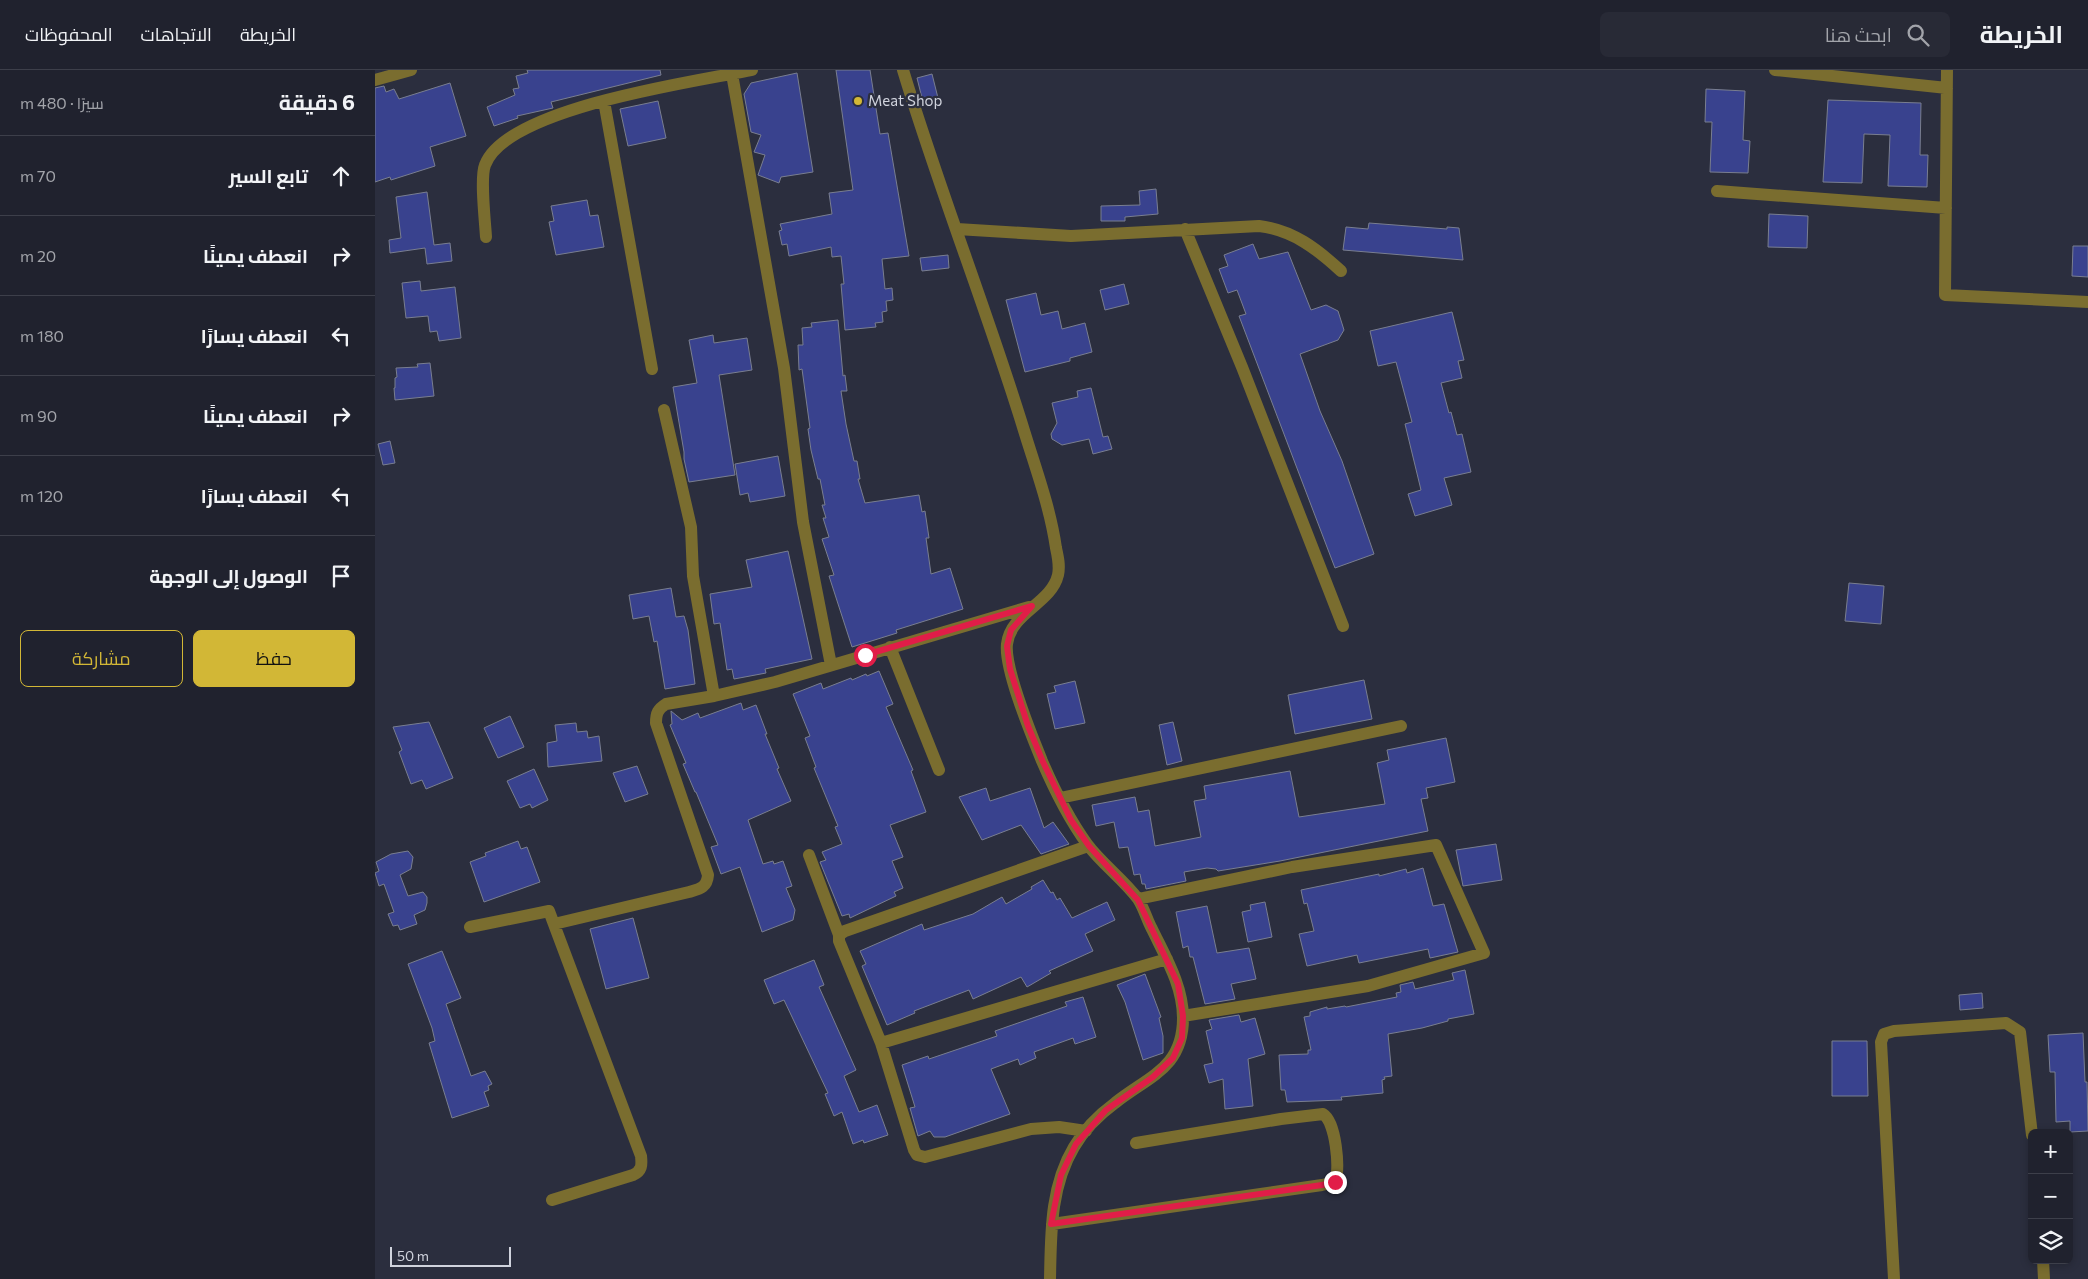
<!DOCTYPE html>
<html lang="ar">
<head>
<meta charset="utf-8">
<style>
  body { margin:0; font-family:Commissioner,Cairo,sans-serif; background:#282a36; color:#f1f3f6; direction:rtl }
  .controls { position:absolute; right:15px; bottom:15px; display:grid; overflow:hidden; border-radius:8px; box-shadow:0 2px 8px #0003 }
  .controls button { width:45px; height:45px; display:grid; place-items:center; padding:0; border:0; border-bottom:1px solid #3d3f4a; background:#20222e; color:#f1f3f6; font:25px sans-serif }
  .scale { position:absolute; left:15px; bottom:12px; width:121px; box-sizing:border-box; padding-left:5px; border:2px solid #d0d3dd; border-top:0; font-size:14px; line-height:18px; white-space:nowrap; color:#d0d3dd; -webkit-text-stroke:4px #2b2e3e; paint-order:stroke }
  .stop { position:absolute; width:15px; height:15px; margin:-11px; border:4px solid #e11d48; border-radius:50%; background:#fff }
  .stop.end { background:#e11d48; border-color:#fff; box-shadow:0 1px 5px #0008 }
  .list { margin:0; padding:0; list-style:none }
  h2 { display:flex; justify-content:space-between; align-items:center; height:65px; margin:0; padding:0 20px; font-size:21px }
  h2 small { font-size:16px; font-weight:400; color:#a2a4aa }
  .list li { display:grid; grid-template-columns:32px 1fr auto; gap:15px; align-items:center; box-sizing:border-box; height:80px; padding:0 20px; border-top:1px solid #3d3f4a }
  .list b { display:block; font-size:19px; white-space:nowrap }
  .list em { font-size:16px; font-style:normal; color:#a2a4aa }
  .actions { display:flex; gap:10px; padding:15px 20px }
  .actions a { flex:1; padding:11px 0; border:1px solid #d2b736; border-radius:8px; text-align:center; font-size:18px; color:#d2b736 }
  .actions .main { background:#d2b736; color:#111 }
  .icon { flex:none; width:28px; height:28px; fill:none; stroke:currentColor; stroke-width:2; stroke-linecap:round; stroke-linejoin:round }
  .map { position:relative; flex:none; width:1713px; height:1209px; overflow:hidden; direction:ltr }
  header { display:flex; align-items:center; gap:30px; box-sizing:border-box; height:70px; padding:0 25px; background:#20222e; border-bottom:1px solid #3d3f4a }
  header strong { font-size:24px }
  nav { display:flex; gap:28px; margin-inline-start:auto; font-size:18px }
  .search { width:350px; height:45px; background:#282a36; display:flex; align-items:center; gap:12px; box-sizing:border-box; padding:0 18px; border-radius:8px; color:#a2a4aa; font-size:19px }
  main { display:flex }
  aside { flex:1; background:#20222e }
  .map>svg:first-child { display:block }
  .building { fill:#39428e; stroke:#797e90 }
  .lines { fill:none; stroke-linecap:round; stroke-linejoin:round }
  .minor { stroke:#7a6d2f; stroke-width:12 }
  .route { stroke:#e11d48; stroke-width:6 }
  .poi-dot { fill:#d2b736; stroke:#2b2e3e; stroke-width:2 }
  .labels { text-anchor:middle; stroke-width:4.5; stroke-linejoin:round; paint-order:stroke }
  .poi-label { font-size:15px; fill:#d0d3dd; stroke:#2b2e3e; text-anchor:start }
</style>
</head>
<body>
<header>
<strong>الخريطة</strong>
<div class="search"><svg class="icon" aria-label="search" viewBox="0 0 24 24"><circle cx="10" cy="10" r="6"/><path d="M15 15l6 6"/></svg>ابحث هنا</div>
<nav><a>الخريطة</a><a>الاتجاهات</a><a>المحفوظات</a></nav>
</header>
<main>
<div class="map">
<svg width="1713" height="1209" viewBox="0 0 1713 1209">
  <rect width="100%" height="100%" fill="#2b2e3e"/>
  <path class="building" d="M 152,0 L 285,0 L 286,5 L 176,32 L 178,38 L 142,46 L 143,48 L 119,56 L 112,37 L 140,25 L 138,19 L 144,18 L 141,6 L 153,3 Z
    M 461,0 L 495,0 L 505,64 L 513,63 L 534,186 L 507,189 L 510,219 L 517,218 L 518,230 L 511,231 L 512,241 L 507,242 L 508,252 L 500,253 L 501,257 L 470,260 L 466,214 L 469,214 L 466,186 L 457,187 L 456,177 L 414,186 L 412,174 L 407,175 L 404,161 L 407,160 L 405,154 L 457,144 L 454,123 L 478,120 Z
    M 422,3 L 438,102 L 406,107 L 404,113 L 383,105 L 390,85 L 379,82 L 386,65 L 376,62 L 369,24 L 376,13 Z
    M 557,4 L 564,32 L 549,36 L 542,8 Z
    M 75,13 L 91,66 L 55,77 L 60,96 L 16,110 L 15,107 L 0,112 L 0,18 L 9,16 L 11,22 L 19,19 L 24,29 Z
    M 1331,19 L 1370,21 L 1368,70 L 1375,71 L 1373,103 L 1335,102 L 1337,52 L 1330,52 Z
    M 1453,30 L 1546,33 L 1545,85 L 1553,85 L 1552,117 L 1513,116 L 1515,65 L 1489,64 L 1487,113 L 1448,112 Z
    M 283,31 L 291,68 L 253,76 L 245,39 Z
    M 781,119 L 783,144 L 750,147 L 750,151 L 726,151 L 726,136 L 765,135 L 764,121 Z
    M 52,122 L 59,175 L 75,173 L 77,191 L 52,194 L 50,178 L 15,183 L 14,170 L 26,168 L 21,127 Z
    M 212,130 L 215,146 L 223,145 L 229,177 L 181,185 L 174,152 L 179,151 L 176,136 Z
    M 1394,144 L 1433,146 L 1432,178 L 1393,177 Z
    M 994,153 L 1072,159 L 1072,157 L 1084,158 L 1088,190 L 968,180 L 971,157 L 993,159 Z
    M 878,174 L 884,189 L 913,182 L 936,240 L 951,235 L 963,241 L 969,260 L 963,270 L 925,284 L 945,341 L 967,391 L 999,484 L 960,498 L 864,246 L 871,244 L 862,220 L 853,223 L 844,199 L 853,196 L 849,185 Z
    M 1698,176 L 1713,176 L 1713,207 L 1697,206 Z
    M 573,185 L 574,198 L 547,201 L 545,188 Z
    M 45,211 L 46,221 L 80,217 L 86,268 L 64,271 L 62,261 L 55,262 L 53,246 L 31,248 L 27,213 Z
    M 749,214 L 754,234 L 730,240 L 725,220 Z
    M 661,223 L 666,245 L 683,241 L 687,259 L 710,253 L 717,282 L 695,288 L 695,291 L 650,302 L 631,230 Z
    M 1077,242 L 1089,290 L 1083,291 L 1087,308 L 1066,313 L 1074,343 L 1076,342 L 1082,365 L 1087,364 L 1096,402 L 1069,408 L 1077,435 L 1040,446 L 1033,424 L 1046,420 L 1030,354 L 1037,352 L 1021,292 L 1003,296 L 995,261 Z
    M 463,250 L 468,306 L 470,305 L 472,321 L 466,321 L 471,354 L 479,391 L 482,391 L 485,409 L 483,409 L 490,433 L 544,425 L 547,442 L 550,441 L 554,468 L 551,468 L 556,504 L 575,498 L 588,539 L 521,560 L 522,563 L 477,577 L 454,506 L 459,505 L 447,469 L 454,467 L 448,448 L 451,448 L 447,435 L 450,435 L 445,409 L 443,409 L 436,380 L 433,359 L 435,358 L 427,299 L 424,300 L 423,275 L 428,275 L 427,258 L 437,257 L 436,253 Z
    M 338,265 L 339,273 L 372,268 L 377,300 L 344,305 L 360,405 L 314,412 L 309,389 L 309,382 L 298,317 L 322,313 L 314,270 Z
    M 55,293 L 59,326 L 20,330 L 19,318 L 20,318 L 20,308 L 22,307 L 21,298 L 43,297 L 42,294 Z
    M 716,318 L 728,367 L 733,366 L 737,379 L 718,384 L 714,369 L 687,375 L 677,369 L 676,364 L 682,353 L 677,333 L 703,327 L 702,321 Z
    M 15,371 L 20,393 L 8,395 L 3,374 Z
    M 403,386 L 410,426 L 375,432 L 373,423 L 365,425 L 360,394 Z
    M 413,481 L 437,589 L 390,599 L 391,603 L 359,609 L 357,599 L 352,600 L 345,553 L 339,554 L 335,524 L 377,517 L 371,490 Z
    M 1474,513 L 1509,516 L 1506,554 L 1470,551 Z
    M 296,518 L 301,547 L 309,546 L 313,560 L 320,614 L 290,619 L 282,571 L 279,572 L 274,546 L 258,549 L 254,525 Z
    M 504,601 L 518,634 L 511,637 L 538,700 L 536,701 L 551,742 L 515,755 L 528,787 L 517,791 L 528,818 L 519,822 L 521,826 L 475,848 L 474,844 L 467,846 L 445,792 L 451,790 L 447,782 L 467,774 L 460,757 L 463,756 L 439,698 L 441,697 L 430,668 L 435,666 L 418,624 L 446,613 L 448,619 L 476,608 L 477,610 L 491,604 L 492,606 Z
    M 989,610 L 997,649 L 920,664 L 913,625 Z
    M 700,611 L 710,653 L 680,659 L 672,624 L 681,622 L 679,616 Z
    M 366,633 L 368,640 L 381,635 L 392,664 L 390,664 L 404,698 L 402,699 L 416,731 L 373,750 L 388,794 L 398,791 L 399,794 L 408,791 L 417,816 L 411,818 L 420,840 L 418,850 L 387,862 L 365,797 L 346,804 L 336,777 L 343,775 L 321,722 L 320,722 L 308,694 L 311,693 L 295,655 L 297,654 L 296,641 L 307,650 L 323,643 L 325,648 Z
    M 135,646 L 149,677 L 123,688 L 109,658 Z
    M 54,652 L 78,708 L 51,719 L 47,710 L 36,714 L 24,682 L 27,680 L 18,657 Z
    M 798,652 L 807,691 L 792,695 L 784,655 Z
    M 201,653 L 202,662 L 212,661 L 213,668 L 224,666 L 227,691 L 173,697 L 172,673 L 182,671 L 180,655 Z
    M 1071,668 L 1080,712 L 1051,718 L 1053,728 L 1046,729 L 1053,761 L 905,791 L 843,801 L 841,799 L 832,798 L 809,802 L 811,811 L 771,819 L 770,814 L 767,814 L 765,804 L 759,805 L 753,777 L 744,778 L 739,752 L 721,756 L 717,735 L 760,727 L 763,742 L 774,740 L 780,776 L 826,767 L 819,731 L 831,729 L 829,716 L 915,701 L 924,747 L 1010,734 L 1002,693 L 1014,690 L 1012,680 Z
    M 262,696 L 273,724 L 250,732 L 238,703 Z
    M 159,699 L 173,730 L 157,738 L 155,734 L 145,738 L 132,711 Z
    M 611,718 L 615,731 L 655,718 L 669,758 L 678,752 L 694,774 L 666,784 L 646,755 L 607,770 L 584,727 Z
    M 143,771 L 146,779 L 152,777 L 165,812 L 109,832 L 95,792 L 111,786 L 110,783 Z
    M 1121,774 L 1127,810 L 1088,816 L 1081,780 Z
    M 33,781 L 38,787 L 36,799 L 25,805 L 33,826 L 48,822 L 52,827 L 52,833 L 50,840 L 39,845 L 42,854 L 25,860 L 23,855 L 18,856 L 13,844 L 19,842 L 9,814 L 4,816 L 0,803 L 4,801 L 1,792 L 16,784 Z
    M 1048,798 L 1058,836 L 1069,834 L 1083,882 L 1055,888 L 1053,879 L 984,893 L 982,885 L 932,896 L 924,864 L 939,861 L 932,833 L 929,834 L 926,820 L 1004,804 L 1004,806 L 1031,799 L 1032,803 Z
    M 668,810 L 676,823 L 678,822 L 682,830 L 685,828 L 697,848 L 732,832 L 740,850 L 710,864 L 718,881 L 674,901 L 676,903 L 652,917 L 646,907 L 598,929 L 594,920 L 539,941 L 540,943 L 512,955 L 487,896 L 491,894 L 485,881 L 547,854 L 549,860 L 598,844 L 627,827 L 631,834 L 657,819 L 656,817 Z
    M 890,832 L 897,867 L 873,872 L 867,842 L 876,840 L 875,835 Z
    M 832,836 L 842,883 L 874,878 L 881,909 L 856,914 L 860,929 L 830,934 L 818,887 L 815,887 L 813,876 L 808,878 L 801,842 Z
    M 258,848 L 274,908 L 231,919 L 215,859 Z
    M 67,881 L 86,928 L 71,934 L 96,1006 L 110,1001 L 117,1014 L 113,1016 L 114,1020 L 109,1022 L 114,1036 L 77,1048 L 54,973 L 60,971 L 57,958 L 33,894 Z
    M 439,890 L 449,915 L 444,917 L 481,1000 L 469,1006 L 484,1042 L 502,1035 L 513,1065 L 489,1073 L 488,1070 L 478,1074 L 467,1042 L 459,1046 L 450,1024 L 453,1023 L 409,930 L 399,934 L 389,910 Z
    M 1090,900 L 1099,944 L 1073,949 L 1073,951 L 1047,958 L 1013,964 L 1017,1006 L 1009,1007 L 1010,1009 L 1007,1010 L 1008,1023 L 966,1027 L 967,1030 L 912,1032 L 910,1020 L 906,1020 L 904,985 L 933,984 L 933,980 L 936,980 L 929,947 L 935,946 L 935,942 L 952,937 L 952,939 L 970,936 L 971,937 L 1022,927 L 1021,923 L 1026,922 L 1025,915 L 1038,912 L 1040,919 L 1079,910 L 1077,903 Z
    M 770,904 L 786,947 L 784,948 L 788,966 L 788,983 L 768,990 L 750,932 L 742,915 Z
    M 1607,923 L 1608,938 L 1585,940 L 1584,925 Z
    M 708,927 L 721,967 L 700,974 L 698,968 L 659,982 L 661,988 L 645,995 L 643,989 L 616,999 L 635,1044 L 570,1067 L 559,1067 L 555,1061 L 543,1066 L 535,1038 L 540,1037 L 527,995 L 553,986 L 554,989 L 622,966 L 620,961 L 692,936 L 690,932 Z
    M 864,945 L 866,952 L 880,948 L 890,984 L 873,989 L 878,1036 L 850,1039 L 848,1009 L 834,1013 L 829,995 L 838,993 L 831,961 L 837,959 L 834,950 Z
    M 1708,963 L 1710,1012 L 1712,1012 L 1713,1061 L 1695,1062 L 1695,1051 L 1681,1052 L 1680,1002 L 1675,1002 L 1673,965 Z
    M 1457,971 L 1492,971 L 1493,1026 L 1457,1026 Z"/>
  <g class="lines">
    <path class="minor" d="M 528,0 C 564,119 610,235 647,354 C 659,394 675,436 681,478 C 683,487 685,496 683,505 C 676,534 636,542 632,574 C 629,599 657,666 667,691 C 679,719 694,749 712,774 C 727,794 748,809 763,829 C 769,838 772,850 777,859 C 791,888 808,916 808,948 C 808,998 774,1006 740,1033 C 725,1044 709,1060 699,1077 C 675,1117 676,1164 675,1209
      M 1400,0 L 1572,18
      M 1572,0 L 1570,225 L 1713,232
      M 357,4 L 409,298 L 428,452 L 456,595
      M 0,10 L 36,0
      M 229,31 L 277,299
      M 1342,121 L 1571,138
      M 582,159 L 696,166 L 884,156 C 918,160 942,179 966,201
      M 810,159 L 867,297 L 968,556
      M 111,167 C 110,150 105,108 110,95 C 132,37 320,12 377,0
      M 289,340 L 316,457 L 318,506 L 339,626
      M 515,577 L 564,700
      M 685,728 L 1026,656
      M 434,785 L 464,865 L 464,871 L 506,973 L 539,1080 L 542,1085 L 550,1087 L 656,1059 L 684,1057 L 711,1061
      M 763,829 L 917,797 L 1061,775 L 1109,883 L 993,916 L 808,946
      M 179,854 L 314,822 C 324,819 332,818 333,805 L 281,653 C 281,643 283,639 291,634 L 339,626 L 400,612 L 654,537
      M 95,857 L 174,841 L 266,1086 C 267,1095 267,1101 258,1105 L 177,1130
      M 464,865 L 470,861 L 713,776
      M 506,973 L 792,889
      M 677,1154 L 947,1115 L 960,1112 C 965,1098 961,1052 948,1044 L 906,1049 L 761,1073
      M 1668,1190 L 1669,1209
      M 1519,1209 L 1506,972 L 1509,964 L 1519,961 L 1631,953 L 1645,962 L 1657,1065"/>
  </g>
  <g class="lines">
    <path class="route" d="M 490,585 L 657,536 L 636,560 L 632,576 L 635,599 L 653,656 L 668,692 L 696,750 L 714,776 L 763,830 L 803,914 L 808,946 L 807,968 L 798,988 L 778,1007 L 731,1040 L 701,1074 L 686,1105 L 676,1154 L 947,1115 L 960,1112"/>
  </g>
  <circle class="poi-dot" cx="483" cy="31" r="5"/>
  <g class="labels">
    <g class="poi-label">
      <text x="493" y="36">Meat Shop</text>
    </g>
  </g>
</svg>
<div class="controls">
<button>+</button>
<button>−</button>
<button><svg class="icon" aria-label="layers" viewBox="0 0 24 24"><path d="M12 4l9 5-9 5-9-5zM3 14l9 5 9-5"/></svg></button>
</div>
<div class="scale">50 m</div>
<div class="stop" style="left:490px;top:585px"></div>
<div class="stop end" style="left:960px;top:1112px"></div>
</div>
<aside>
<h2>6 دقيقة<small>سيرًا · 480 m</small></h2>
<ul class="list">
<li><svg class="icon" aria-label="ahead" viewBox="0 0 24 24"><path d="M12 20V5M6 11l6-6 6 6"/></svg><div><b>تابع السير</b></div><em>70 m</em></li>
<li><svg class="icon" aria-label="right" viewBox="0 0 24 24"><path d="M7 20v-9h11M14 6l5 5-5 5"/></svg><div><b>انعطف يمينًا</b></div><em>20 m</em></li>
<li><svg class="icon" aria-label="left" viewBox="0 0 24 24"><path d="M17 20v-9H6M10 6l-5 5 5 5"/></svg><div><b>انعطف يسارًا</b></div><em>180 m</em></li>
<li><svg class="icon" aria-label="right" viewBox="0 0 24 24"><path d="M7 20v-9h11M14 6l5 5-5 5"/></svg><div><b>انعطف يمينًا</b></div><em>90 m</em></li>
<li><svg class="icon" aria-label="left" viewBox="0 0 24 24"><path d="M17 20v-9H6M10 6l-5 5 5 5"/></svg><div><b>انعطف يسارًا</b></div><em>120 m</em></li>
<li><svg class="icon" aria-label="arrive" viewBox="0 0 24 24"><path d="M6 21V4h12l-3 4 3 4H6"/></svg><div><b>الوصول إلى الوجهة</b></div></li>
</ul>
<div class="actions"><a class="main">حفظ</a><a>مشاركة</a></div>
</aside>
</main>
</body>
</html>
